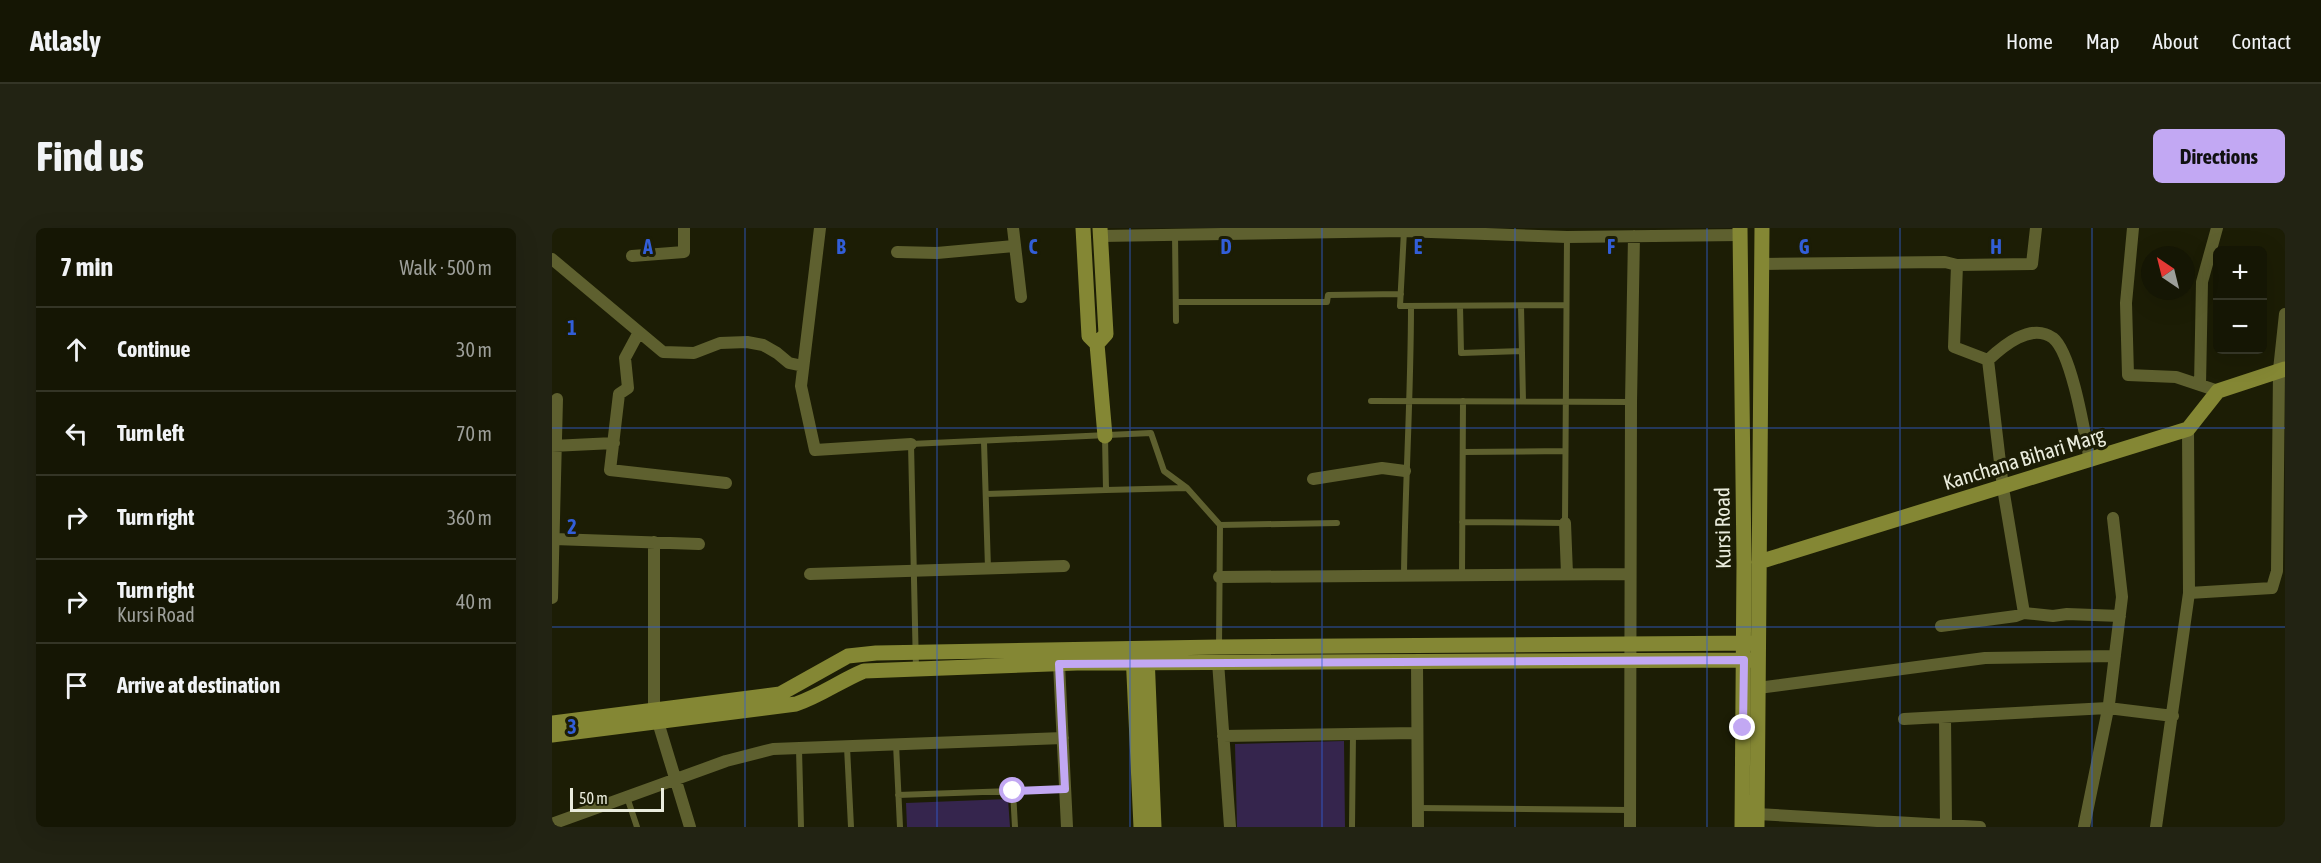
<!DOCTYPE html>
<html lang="en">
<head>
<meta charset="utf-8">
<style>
  body { margin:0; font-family:"Asap Condensed",sans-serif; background:#222313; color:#f1f3f6 }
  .controls { position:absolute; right:18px; top:18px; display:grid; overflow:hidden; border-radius:9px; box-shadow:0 6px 24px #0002 }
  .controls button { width:54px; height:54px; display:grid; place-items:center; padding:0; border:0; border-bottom:2px solid #343526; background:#151604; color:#f1f3f6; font:30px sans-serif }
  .compass { position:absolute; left:1589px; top:18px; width:54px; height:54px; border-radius:50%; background:#151604; box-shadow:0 6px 24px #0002; rotate:325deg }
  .scale { position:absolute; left:18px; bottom:15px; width:94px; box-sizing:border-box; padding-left:6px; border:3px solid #eaecdd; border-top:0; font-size:16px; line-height:21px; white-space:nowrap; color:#eaecdd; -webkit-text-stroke:4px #1c1d05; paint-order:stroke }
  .stop { position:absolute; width:18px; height:18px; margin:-14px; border:4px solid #c2a8f3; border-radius:50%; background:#fff }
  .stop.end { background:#c2a8f3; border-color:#fff; box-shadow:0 2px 6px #0008 }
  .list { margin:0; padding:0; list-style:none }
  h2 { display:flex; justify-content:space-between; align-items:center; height:78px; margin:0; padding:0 24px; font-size:26px }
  h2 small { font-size:20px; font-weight:400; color:#9d9f9a }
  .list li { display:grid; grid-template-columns:39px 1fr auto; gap:18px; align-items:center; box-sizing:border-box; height:84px; padding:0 24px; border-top:2px solid #343526 }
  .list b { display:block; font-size:22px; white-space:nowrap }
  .list p { margin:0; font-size:20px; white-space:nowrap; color:#9d9f9a }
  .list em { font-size:20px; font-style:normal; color:#9d9f9a }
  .icon { flex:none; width:33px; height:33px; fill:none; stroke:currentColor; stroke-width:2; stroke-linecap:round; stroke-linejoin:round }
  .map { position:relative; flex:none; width:1733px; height:599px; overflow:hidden; border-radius:9px }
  header { display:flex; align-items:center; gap:36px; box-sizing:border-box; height:84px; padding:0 30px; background:#151604; border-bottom:2px solid #343526 }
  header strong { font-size:28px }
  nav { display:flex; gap:33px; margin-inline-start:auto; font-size:21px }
  .intro { display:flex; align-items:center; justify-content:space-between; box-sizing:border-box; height:144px; padding:0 36px }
  h1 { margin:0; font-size:42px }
  .button { padding:15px 27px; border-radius:9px; background:#c2a8f3; color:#111; font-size:21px; font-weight:700 }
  main { display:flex; gap:36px; padding:0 36px }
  aside { flex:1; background:#151604; border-radius:9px; box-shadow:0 6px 24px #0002 }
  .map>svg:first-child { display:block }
  .green { fill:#35254d }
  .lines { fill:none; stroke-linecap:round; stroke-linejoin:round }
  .lane { stroke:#5e602f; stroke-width:6 }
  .street { stroke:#5e602f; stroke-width:12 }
  .secondary { stroke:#848734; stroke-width:15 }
  .route { stroke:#c2a8f3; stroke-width:8 }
  .grid { fill:none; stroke:#325ed8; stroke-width:1.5; stroke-opacity:0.55 }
  .labels { text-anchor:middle; stroke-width:6; stroke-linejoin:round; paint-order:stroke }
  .street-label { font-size:21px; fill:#eaecdd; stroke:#1c1d05 }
  .grid-label { font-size:20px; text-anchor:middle; font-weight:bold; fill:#325ed8; stroke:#1c1d05; stroke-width:6; stroke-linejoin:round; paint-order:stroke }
</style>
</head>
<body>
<header>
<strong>Atlasly</strong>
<nav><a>Home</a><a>Map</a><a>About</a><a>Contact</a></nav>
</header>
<div class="intro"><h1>Find us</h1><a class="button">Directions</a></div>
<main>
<aside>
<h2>7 min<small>Walk · 500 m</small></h2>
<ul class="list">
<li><svg class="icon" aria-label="ahead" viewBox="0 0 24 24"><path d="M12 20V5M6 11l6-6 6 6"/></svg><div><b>Continue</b></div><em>30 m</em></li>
<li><svg class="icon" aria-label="left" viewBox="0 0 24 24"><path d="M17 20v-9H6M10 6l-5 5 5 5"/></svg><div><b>Turn left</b></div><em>70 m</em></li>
<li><svg class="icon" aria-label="right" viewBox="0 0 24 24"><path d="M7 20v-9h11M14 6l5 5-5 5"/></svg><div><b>Turn right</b></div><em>360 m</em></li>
<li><svg class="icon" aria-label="right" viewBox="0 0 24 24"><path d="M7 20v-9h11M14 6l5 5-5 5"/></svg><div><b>Turn right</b><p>Kursi Road</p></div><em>40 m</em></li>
<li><svg class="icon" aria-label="arrive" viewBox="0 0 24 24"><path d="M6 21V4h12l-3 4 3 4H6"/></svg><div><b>Arrive at destination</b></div></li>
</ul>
</aside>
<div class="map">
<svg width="1733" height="599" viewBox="0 0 1733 599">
  <rect width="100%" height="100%" fill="#1c1d05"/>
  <path class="green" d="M 792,513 L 793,599 L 685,599 L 683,516 Z
    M 456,571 L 458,599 L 355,599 L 354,575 Z"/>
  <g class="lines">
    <path class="lane" d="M 852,3 L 848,78 L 1014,77
      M 623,6 L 624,93
      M 624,74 L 775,74 L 776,67 L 849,66
      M 908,78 L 909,125 L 970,123
      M 969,78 L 971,173
      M 819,173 L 1079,174
      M 432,214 L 436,340
      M 911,224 L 1013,223
      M 554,262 L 634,260
      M 434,266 L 554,262 L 553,208
      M 910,294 L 1013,295 L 1015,9
      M 852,347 C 853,258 859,168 859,78
      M 910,347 L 911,173
      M 667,419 L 668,297 L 785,295
      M 364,441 L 359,216 L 599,205 L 612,243 L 635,260 L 668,297
      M 344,516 L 348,599
      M 295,519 L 299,599
      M 247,521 L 249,599
      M 461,563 L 463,599
      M 346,567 L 513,561
      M 75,569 L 85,599
      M 866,580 L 1078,582
      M 800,599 L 801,506"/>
    <path class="street" d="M 268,0 L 249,158 L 263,222 L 359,216
      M 461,0 L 469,69
      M 1581,0 L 1574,75 L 1576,147 L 1624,149 L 1666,163
      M 549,8 L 852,3 L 1015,9 L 1188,7
      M 345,24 L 385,25 L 462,18
      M 80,28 L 132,24 L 132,0
      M 0,31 L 111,124 L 142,125 L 168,115 L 195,114 L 211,117 L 225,125 L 237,135 L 251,138
      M 1210,36 L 1393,34 L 1405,37 L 1480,36 L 1484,0
      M 1405,37 L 1402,119 L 1436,132
      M 87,104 L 73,130 L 76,160 L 67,166 L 58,242 L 174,255
      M 1436,132 L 1451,260 L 1472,385
      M 1436,132 C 1451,118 1479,94 1501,110 C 1520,125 1533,207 1538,233
      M 1648,157 L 1650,54 L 1665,0
      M 0,218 L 62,215
      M 761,251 L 830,240 L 853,243
      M 1013,295 L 1015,346
      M 2,311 L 147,316
      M 102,314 L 102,481 L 138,599
      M 258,346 L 512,338
      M 667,349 L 1078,346
      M 1637,365 L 1720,360 L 1725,343 L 1727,142 L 1733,86
      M 0,370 L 5,171
      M 1389,398 L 1464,388 L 1472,385 L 1501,388 L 1515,386 L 1568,388
      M 865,433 L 866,599
      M 666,434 L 678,599
      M 507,436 L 515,599
      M 1206,460 L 1433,430 L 1563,428
      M 1393,489 L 1394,597
      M 1352,491 L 1556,480 L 1621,488
      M 671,508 L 865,505
      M 1205,586 L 1428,599
      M 0,596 L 174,533 L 221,521 L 511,510
      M 1078,599 L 1079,174 L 1082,8
      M 1532,599 L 1557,476 L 1570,369 L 1561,290
      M 1604,599 L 1637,365 L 1636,201"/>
    <path class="secondary" d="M 531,0 L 537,108 L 545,116 L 553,208
      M 1188,0 L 1192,336 L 1190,599
      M 545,116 L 554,106 L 548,0
      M 1207,334 L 1636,201 L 1666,163 L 1733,141
      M 581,425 L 589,599
      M 595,427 L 602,599
      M 0,495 L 228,466 L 296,428 L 324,425 L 667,419 L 1206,415
      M 0,507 L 244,476 C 268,468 288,453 312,443 L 525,435 L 1206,432
      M 1205,599 L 1210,0"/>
  </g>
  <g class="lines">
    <path class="route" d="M 461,563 L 513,561 L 507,436 L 1192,432 L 1191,500"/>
  </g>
  <path class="grid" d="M 193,0 L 193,599M 385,0 L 385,599M 578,0 L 578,599M 770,0 L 770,599M 963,0 L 963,599M 1155,0 L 1155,599M 1348,0 L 1348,599M 1540,0 L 1540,599M 0,200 L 1733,200M 0,399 L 1733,399"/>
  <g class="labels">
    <g class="street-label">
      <text transform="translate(1472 231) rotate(-17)" y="7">Kanchana Bihari Marg</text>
      <text transform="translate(1171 300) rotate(-91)" y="7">Kursi Road</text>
    </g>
  </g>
  <g class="grid-label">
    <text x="96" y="26">A</text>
    <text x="289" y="26">B</text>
    <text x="481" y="26">C</text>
    <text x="674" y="26">D</text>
    <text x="866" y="26">E</text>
    <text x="1059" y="26">F</text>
    <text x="1252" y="26">G</text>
    <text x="1444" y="26">H</text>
    <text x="20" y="107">1</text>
    <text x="20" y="306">2</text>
    <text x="20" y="506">3</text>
  </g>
</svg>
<div class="controls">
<button>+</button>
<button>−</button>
</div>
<svg class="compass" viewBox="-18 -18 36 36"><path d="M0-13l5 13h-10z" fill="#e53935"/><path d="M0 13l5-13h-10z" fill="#9d9f9a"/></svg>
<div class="scale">50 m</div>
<div class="stop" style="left:461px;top:563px"></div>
<div class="stop end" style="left:1191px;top:500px"></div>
</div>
</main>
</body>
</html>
